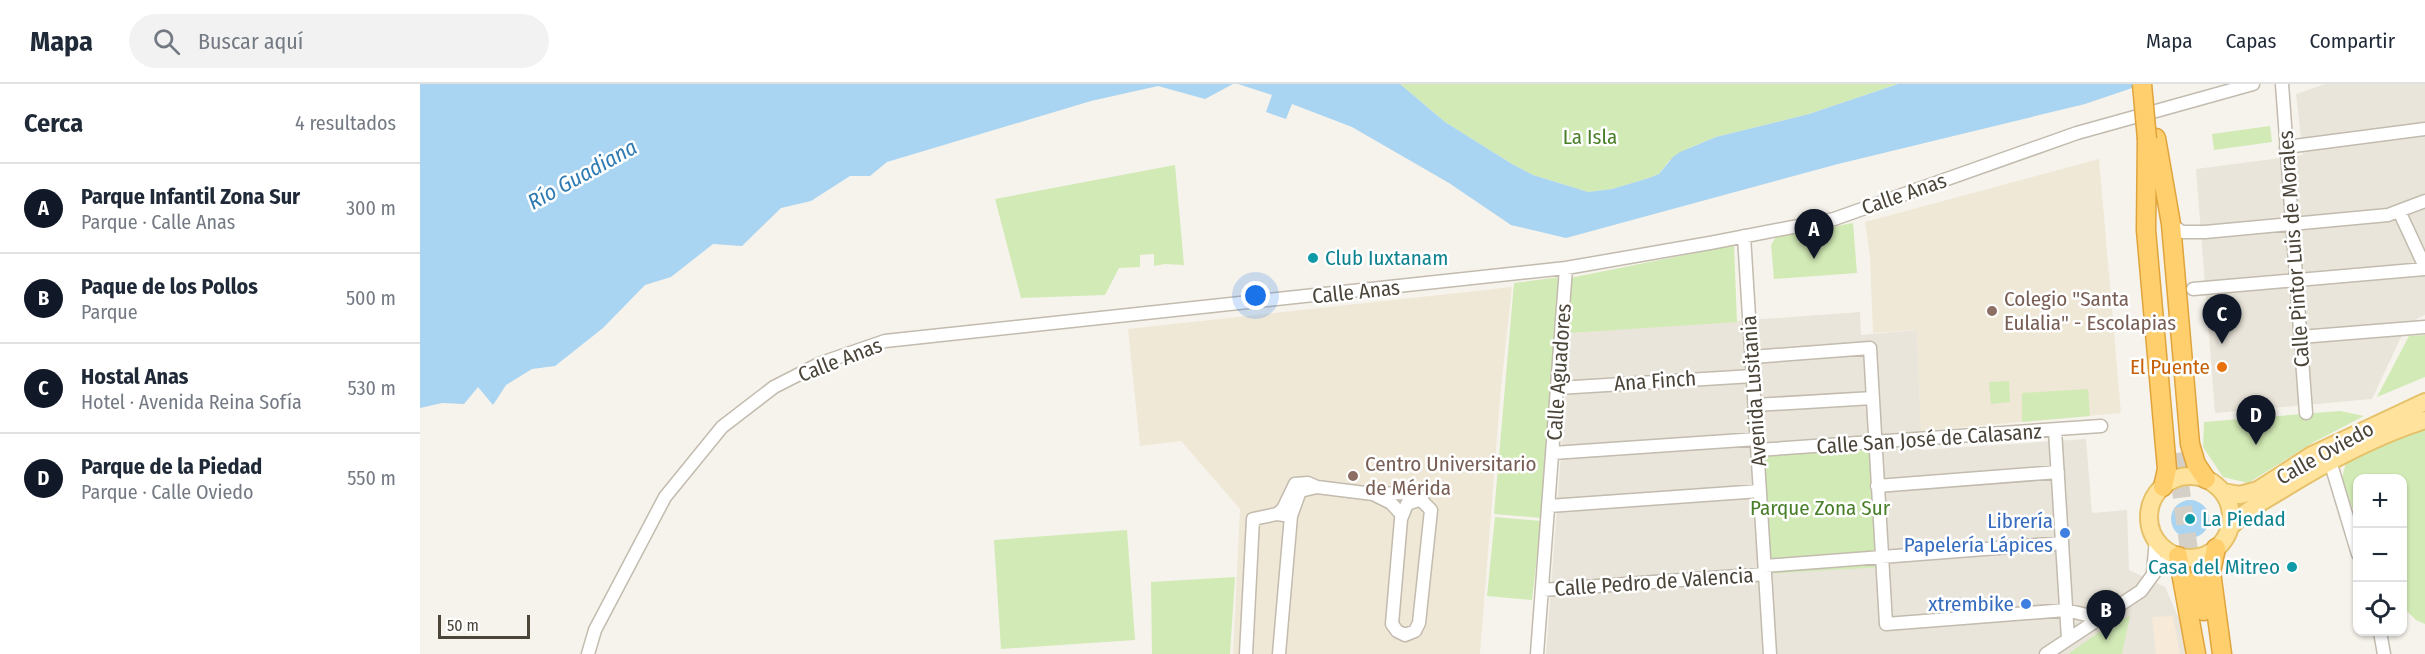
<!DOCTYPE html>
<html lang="es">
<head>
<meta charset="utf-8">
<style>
  body { margin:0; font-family:"Fira Sans Condensed",sans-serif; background:#f2f2f3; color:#1f2937 }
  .controls { position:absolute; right:18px; bottom:18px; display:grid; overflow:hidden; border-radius:12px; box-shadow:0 2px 4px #0004 }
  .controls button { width:54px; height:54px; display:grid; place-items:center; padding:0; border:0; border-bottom:2px solid #e0e1e3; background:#fff; color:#1f2937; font:30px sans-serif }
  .scale { position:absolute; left:18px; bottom:15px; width:92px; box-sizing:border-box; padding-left:6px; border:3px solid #4b4439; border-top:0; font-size:16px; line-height:21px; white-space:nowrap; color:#4b4439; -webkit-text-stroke:4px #fff; paint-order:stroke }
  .you { position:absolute; left:836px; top:212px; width:21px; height:21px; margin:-15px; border:4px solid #fff; border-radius:50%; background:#1a73e8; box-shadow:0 0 0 9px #1a73e833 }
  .badge { display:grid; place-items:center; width:39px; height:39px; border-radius:50%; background:#111827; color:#fff; font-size:20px; font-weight:700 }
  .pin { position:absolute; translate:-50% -50px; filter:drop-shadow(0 2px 3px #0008) }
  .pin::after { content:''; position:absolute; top:32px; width:21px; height:18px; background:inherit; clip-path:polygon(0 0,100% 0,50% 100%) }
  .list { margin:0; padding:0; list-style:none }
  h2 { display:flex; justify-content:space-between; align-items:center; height:78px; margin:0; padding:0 24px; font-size:26px }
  h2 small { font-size:20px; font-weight:400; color:#747a83 }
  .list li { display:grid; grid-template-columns:39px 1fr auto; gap:18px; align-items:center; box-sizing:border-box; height:90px; padding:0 24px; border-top:2px solid #e0e1e3 }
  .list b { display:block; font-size:22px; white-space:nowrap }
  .list p { margin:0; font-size:20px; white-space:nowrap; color:#747a83 }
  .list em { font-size:20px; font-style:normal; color:#747a83 }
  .icon { flex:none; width:33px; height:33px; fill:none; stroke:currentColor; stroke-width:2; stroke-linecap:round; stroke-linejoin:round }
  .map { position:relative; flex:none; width:2005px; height:570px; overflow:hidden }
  header { display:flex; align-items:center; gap:36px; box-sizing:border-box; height:84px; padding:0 30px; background:#fff; border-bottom:2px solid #e0e1e3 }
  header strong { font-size:28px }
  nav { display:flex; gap:33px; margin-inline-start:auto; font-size:21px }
  .search { width:420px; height:54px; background:#f2f2f3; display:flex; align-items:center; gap:15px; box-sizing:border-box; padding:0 21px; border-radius:33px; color:#747a83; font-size:22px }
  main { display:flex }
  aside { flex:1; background:#fff }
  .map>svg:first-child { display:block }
  .residential { fill:#eae5da }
  .commercial { fill:#f7ead8 }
  .education { fill:#efe8d6 }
  .green { fill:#d2eab5 }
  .water { fill:#a9d4f2 }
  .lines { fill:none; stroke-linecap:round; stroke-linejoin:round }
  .highway-tunnel { stroke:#d4d0c8; stroke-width:18; stroke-dasharray:18 9; stroke-linecap:butt }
  .minor-casing { stroke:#c2bbae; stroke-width:15 }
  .major-casing { stroke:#e6c16a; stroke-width:20 }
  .highway-casing { stroke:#e0a43c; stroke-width:21 }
  .minor { stroke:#fff; stroke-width:12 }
  .major { stroke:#ffe39c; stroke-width:16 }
  .highway { stroke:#ffcf6e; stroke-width:18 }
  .highway-bridge-casing { stroke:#e0a43c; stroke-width:21; stroke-linecap:butt }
  .highway-bridge { stroke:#ffcf6e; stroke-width:18 }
  .culture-dot { fill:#0f9aa8; stroke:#fff; stroke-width:2 }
  .education-dot { fill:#8d6e63; stroke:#fff; stroke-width:2 }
  .food-dot { fill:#e8710a; stroke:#fff; stroke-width:2 }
  .shop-dot { fill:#3f7fe0; stroke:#fff; stroke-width:2 }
  .labels { text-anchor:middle; stroke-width:5; stroke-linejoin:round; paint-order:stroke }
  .park-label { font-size:21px; fill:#4a7f2a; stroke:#fff }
  .street-label { font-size:21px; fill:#4b4439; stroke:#fff }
  .culture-label { font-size:21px; fill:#0d838f; stroke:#fff; text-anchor:start }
  .education-label { font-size:21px; fill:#785e54; stroke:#fff; text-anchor:start }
  .food-label { font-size:21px; fill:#c56008; stroke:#fff; text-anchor:end }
  .shop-label { font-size:21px; fill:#366cbe; stroke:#fff; text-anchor:end }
  .water-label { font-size:22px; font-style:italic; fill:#2e7ab2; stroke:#fff }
</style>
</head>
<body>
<header>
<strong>Mapa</strong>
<div class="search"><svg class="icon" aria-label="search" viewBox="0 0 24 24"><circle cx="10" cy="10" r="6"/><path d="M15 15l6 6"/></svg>Buscar aquí</div>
<nav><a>Mapa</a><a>Capas</a><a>Compartir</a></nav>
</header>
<main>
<aside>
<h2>Cerca<small>4 resultados</small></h2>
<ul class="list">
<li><span class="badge">A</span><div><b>Parque Infantil Zona Sur</b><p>Parque · Calle Anas</p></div><em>300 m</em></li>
<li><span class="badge">B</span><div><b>Paque de los Pollos</b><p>Parque</p></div><em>500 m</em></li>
<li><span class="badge">C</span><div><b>Hostal Anas</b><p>Hotel · Avenida Reina Sofía</p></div><em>530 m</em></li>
<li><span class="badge">D</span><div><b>Parque de la Piedad</b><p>Parque · Calle Oviedo</p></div><em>550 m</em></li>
</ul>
</aside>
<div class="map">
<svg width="2005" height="570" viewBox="0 0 2005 570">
  <rect width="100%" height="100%" fill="#f6f3ec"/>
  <path class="residential" d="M 1905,0 L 2005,0 L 2005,231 L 1998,234 L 1982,251 L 1952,315 L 1795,329 L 1776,85 L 1883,71 L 1876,10 Z
    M 1440,228 L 1441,251 L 1497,246 L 1502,366 L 1666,355 L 1672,429 L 1707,426 L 1709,486 L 1745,503 L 1763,544 L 1767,570 L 1126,570 L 1150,249 Z"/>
  <path class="commercial" d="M 1753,532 L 1760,570 L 1736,570 L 1732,533 Z"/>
  <path class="education" d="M 1679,75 L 1701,329 L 1501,347 L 1497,246 L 1453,249 L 1450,172 L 1445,138 Z
    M 1092,203 L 1081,303 L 1060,570 L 813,570 L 820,425 L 761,357 L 720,362 L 708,245 Z"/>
  <path class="green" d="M 980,0 L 1478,0 L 1389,30 L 1296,53 L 1269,64 L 1249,77 L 1239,90 L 1229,94 L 1192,105 L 1168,108 L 1113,91 L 1092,80 L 1025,38 Z
    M 1850,42 L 1852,58 L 1794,66 L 1792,50 Z
    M 755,81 L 764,181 L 745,180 L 734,182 L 734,170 L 720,171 L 720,183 L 699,184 L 685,211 L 601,214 L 575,115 Z
    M 1433,139 L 1437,189 L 1354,195 L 1351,161 L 1356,153 Z
    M 1314,161 L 1317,238 L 1150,249 L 1150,194 Z
    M 1140,193 L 1122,434 L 1074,430 L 1094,199 Z
    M 2005,251 L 2005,293 L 1957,313 L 1989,252 Z
    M 1589,297 L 1590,318 L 1571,320 L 1569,298 Z
    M 1668,305 L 1670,332 L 1602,338 L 1602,309 Z
    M 1920,327 L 1944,332 L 1894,358 L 1828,399 L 1803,393 L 1783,363 L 1784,338 Z
    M 2005,342 L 2005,540 L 1996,536 L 1983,523 L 1982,394 L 1938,394 L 1937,437 L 1922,394 L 1926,378 L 1959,359 Z
    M 1455,359 L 1462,483 L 1345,490 L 1338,366 Z
    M 1075,433 L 1121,437 L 1112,516 L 1067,512 Z
    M 707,446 L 715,556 L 581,565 L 574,456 Z
    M 815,493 L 810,570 L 732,570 L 731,498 Z
    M 1710,532 L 1702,570 L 1648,570 L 1688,542 Z"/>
  <path class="water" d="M 0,0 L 813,0 L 785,15 L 738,2 L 671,17 L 467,78 L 450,92 L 430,92 L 391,117 L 361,124 L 322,162 L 293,160 L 251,193 L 225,201 L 183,244 L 135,282 L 112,285 L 86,301 L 73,321 L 58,303 L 44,320 L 22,319 L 0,324 Z
    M 818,0 L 980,0 L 1025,38 L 1092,80 L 1113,91 L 1168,108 L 1192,105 L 1229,94 L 1239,90 L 1253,73 L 1260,68 L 1296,53 L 1389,30 L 1478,0 L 1724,0 L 1665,20 L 1418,80 L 1146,154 L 1091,141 L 1029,99 L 932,43 L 872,20 L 866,35 L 846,28 L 852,11 Z
    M1751 435a19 19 0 1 1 38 0a19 19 0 1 1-38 0Z"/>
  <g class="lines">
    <path class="highway-tunnel" d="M 1756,369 L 1773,497"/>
    <defs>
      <path id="minor" d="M 1862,0 L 1886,329
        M 1866,63 L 2005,45
        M 1979,127 L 2005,183
        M 1751,140 L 1762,148 L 1785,148 L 1968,131 L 2005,117
        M 1324,152 L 1350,570
        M 1773,205 L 2005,185
        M 1880,253 L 2005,243
        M 1332,273 L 1450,264 L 1466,540 L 1646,526 L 1679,534
        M 1138,304 L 1333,292
        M 1335,321 L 1453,314
        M 1635,346 L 1648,555
        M 1338,366 L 1681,342
        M 1133,369 L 1337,355
        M 1910,377 L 1938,470
        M 1457,402 L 1638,388
        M 953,410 L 971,419 L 982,431
        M 998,416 L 1003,418 L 1011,426 L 999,539 L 995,547 L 985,551 L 977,547 L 972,540 L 981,435 L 987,420 Z
        M 1129,422 L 1340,407
        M 857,430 L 863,425 L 875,400 L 888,399 L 897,403 L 953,410 L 986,409 L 1002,413
        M 1345,482 L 1642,459
        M 1733,489 L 1736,455
        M 1122,506 L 1345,490
        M 1960,548 L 1964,570
        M 168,570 L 175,546 L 245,413 L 302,343 L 354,303 L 401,279 L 465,257 L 1146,184 L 1290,159 L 1414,135 L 1657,49 L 1833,0
        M 826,570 L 833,435 L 857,430 L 864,431
        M 859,570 L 871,432 L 880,407 L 897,403
        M 1117,570 L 1146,184
        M 1626,570 L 1721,507 L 1737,485 L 1753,470"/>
      <path id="major" d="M1729 433a41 41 0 1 1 82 0a41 41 0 1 1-82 0Z
        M 1803,408 L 1820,411 L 1838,406 L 1892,371 L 2005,318
        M 1810,443 C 1825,427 1844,416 1863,405 C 1908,377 1954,352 2005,336"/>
      <path id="highway" d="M 1736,54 L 1751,140 L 1770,360 L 1776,380 L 1786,395
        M 1727,55 L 1726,146 L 1747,385 L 1743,403
        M 1796,464 L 1791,488 L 1802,570
        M 1758,472 L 1776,570
        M 1778,495 L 1784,527"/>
    </defs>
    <use href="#minor" class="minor-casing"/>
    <use href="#major" class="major-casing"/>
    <use href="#highway" class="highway-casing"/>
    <use href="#minor" class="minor"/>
    <use href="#major" class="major"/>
    <use href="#highway" class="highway"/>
    <defs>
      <path id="highway-bridge" d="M 1722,0 L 1727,55"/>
    </defs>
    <use href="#highway-bridge" class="highway-bridge-casing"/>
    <use href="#highway-bridge" class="highway-bridge"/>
  </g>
  <g class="culture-dot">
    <circle cx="893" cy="174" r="6"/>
    <circle cx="1770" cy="435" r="6"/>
    <circle cx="1872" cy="483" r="6"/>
  </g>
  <g class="education-dot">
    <circle cx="1572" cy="227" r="6"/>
    <circle cx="933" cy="392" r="6"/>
  </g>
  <circle class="food-dot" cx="1802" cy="283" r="6"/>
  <g class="shop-dot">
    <circle cx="1645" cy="449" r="6"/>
    <circle cx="1606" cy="520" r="6"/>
  </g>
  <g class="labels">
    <g class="park-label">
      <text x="1170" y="60">La Isla</text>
      <text x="1400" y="431">Parque Zona Sur</text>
    </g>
    <g class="street-label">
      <text transform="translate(1484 110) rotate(-19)" y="7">Calle Anas</text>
      <text transform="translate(1874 165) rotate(-94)" y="7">Calle Pintor Luis de Morales</text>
      <text transform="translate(936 208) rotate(-6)" y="7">Calle Anas</text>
      <text transform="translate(420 276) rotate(-21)" y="7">Calle Anas</text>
      <text transform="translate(1139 288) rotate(-86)" y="7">Calle Aguadores</text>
      <text transform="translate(1235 297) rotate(-4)" y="7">Ana Finch</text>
      <text transform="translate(1334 307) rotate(-94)" y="7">Avenida Lusitania</text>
      <text transform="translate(1509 355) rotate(-4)" y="7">Calle San José de Calasanz</text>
      <text transform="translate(1905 369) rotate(-29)" y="7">Calle Oviedo</text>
      <text transform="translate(1234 498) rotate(-4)" y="7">Calle Pedro de Valencia</text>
    </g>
    <g class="culture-label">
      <text x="905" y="181">Club Iuxtanam</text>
      <text x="1782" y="442">La Piedad</text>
      <text x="1860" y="490" text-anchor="end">Casa del Mitreo</text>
    </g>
    <g class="education-label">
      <text x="1584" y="222">Colegio "Santa<tspan x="1584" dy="24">Eulalia" - Escolapias</tspan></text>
      <text x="945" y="387">Centro Universitario<tspan x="945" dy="24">de Mérida</tspan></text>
    </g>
    <g class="food-label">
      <text x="1790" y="290">El Puente</text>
    </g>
    <g class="shop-label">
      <text x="1633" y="444">Librería<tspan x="1633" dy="24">Papelería Lápices</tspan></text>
      <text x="1594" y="527">xtrembike</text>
    </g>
    <g class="water-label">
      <text transform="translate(162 90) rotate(-29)" y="8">Río Guadiana</text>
    </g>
  </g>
</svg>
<div class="controls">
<button>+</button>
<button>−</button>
<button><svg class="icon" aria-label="locate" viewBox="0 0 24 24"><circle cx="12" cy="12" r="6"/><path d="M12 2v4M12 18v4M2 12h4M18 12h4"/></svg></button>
</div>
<div class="scale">50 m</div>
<div class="you"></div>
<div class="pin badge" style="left:1394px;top:175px">A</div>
<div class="pin badge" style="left:1686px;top:556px">B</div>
<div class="pin badge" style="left:1802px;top:260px">C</div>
<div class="pin badge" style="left:1836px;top:361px">D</div>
</div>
</main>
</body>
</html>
